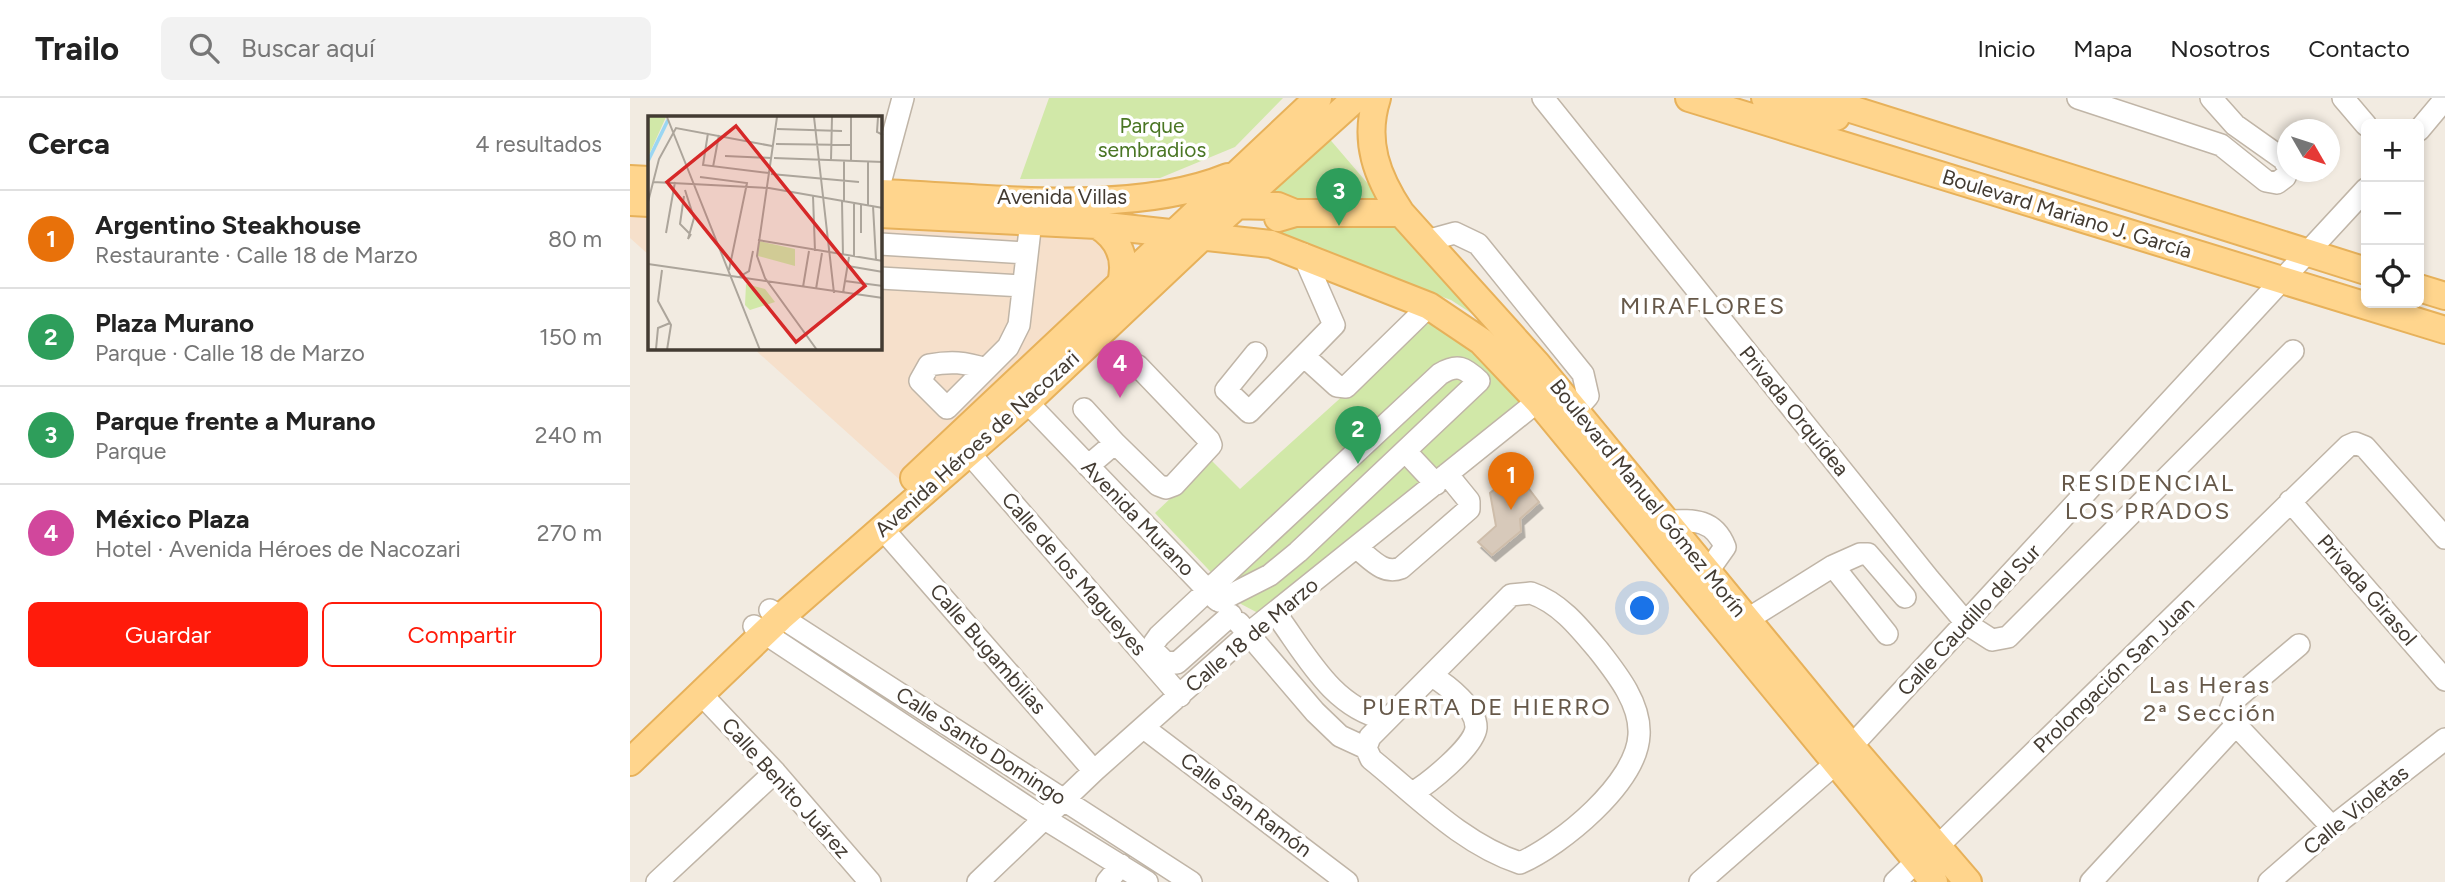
<!DOCTYPE html>
<html lang="es">
<head>
<meta charset="utf-8">
<style>
  body { margin:0; font-family:Figtree,sans-serif; background:#f2f2f2; color:#222 }
  .controls { position:absolute; right:21px; top:21px; display:grid; overflow:hidden; border-radius:10px; box-shadow:0 4px 10px #0003 }
  .controls button { width:63px; height:63px; display:grid; place-items:center; padding:0; border:0; border-bottom:2px solid #e0e0e0; background:#fff; color:#222; font:35px sans-serif }
  .compass { position:absolute; left:1647px; top:21px; width:63px; height:63px; border-radius:50%; background:#fff; box-shadow:0 4px 10px #0003; rotate:129deg }
  .you { position:absolute; left:1013px; top:511px; width:24px; height:24px; margin:-18px; border:5px solid #fff; border-radius:50%; background:#1a73e8; box-shadow:0 0 0 10px #1a73e833 }
  .badge { display:grid; place-items:center; width:46px; height:46px; border-radius:50%; background:#ff1b0b; color:#fff; font-size:23px; font-weight:700 }
  .pin { position:absolute; translate:-50% -58px; filter:drop-shadow(0 2px 4px #0008) }
  .pin::after { content:''; position:absolute; top:37px; width:24px; height:21px; background:inherit; clip-path:polygon(0 0,100% 0,50% 100%) }
  .list { margin:0; padding:0; list-style:none }
  h2 { display:flex; justify-content:space-between; align-items:center; height:91px; margin:0; padding:0 28px; font-size:30px }
  h2 small { font-size:23px; font-weight:400; color:#767676 }
  .list li { display:grid; grid-template-columns:46px 1fr auto; gap:21px; align-items:center; box-sizing:border-box; height:98px; padding:0 28px; border-top:2px solid #e0e0e0 }
  .list b { display:block; font-size:26px; white-space:nowrap }
  .list p { margin:0; font-size:23px; white-space:nowrap; color:#767676 }
  .list em { font-size:23px; font-style:normal; color:#767676 }
  .actions { display:flex; gap:14px; padding:21px 28px }
  .actions a { flex:1; padding:16px 0; border:2px solid #ff1b0b; border-radius:10px; text-align:center; font-size:24px; color:#ff1b0b }
  .actions .main { background:#ff1b0b; color:#fff }
  .icon { flex:none; width:38px; height:38px; fill:none; stroke:currentColor; stroke-width:2; stroke-linecap:round; stroke-linejoin:round }
  .map { position:relative; flex:none; width:1815px; height:784px; overflow:hidden }
  header { display:flex; align-items:center; gap:42px; box-sizing:border-box; height:98px; padding:0 35px; background:#fff; border-bottom:2px solid #e0e0e0 }
  header strong { font-size:33px }
  nav { display:flex; gap:38px; margin-inline-start:auto; font-size:24px }
  .search { width:490px; height:63px; background:#f2f2f2; display:flex; align-items:center; gap:18px; box-sizing:border-box; padding:0 24px; border-radius:10px; color:#767676; font-size:26px }
  main { display:flex }
  aside { flex:1; background:#fff }
  .map>svg:first-child { display:block }
  .commercial { fill:#f6e0cb }
  .green { fill:#d1e8a8 }
  .building { fill:#d7c9ba; stroke:#cebdaa; stroke-width:2; filter:url(#shadow) }
  .lines { fill:none; stroke-linecap:round; stroke-linejoin:round }
  .minor-casing { stroke:#c0b5a7; stroke-width:24 }
  .major-casing { stroke:#e7b15a; stroke-width:30 }
  .minor { stroke:#fff; stroke-width:21 }
  .major { stroke:#ffd58d; stroke-width:26 }
  .labels { text-anchor:middle; stroke-width:7; stroke-linejoin:round; paint-order:stroke }
  .park-label { font-size:21px; fill:#4a7624; stroke:#fff }
  .street-label { font-size:21px; fill:#433b32; stroke:#fff }
  .quarter-label { font-size:24px; letter-spacing:2px; fill:#665849; stroke:#fff }
  .inset-river { fill:none; stroke:#9ad6f2; stroke-width:3.5 }
  .inset-road { fill:none; stroke:#aca59b; stroke-width:2 }
  .view { fill:#d62828; fill-opacity:0.15; stroke:#d62828; stroke-width:3.5 }
  .inset-edge { fill:none; stroke:#433b32; stroke-width:3.5 }
</style>
</head>
<body>
<header>
<strong>Trailo</strong>
<div class="search"><svg class="icon" aria-label="search" viewBox="0 0 24 24"><circle cx="10" cy="10" r="6"/><path d="M15 15l6 6"/></svg>Buscar aquí</div>
<nav><a>Inicio</a><a>Mapa</a><a>Nosotros</a><a>Contacto</a></nav>
</header>
<main>
<aside>
<h2>Cerca<small>4 resultados</small></h2>
<ul class="list">
<li><span class="badge" style="background:#e8710a">1</span><div><b>Argentino Steakhouse</b><p>Restaurante · Calle 18 de Marzo</p></div><em>80 m</em></li>
<li><span class="badge" style="background:#2e9e5b">2</span><div><b>Plaza Murano</b><p>Parque · Calle 18 de Marzo</p></div><em>150 m</em></li>
<li><span class="badge" style="background:#2e9e5b">3</span><div><b>Parque frente a Murano</b><p>Parque</p></div><em>240 m</em></li>
<li><span class="badge" style="background:#d1479c">4</span><div><b>México Plaza</b><p>Hotel · Avenida Héroes de Nacozari</p></div><em>270 m</em></li>
</ul>
<div class="actions"><a class="main">Guardar</a><a>Compartir</a></div>
</aside>
<div class="map">
<svg width="1815" height="784" viewBox="0 0 1815 784">
  <defs>
    <filter id="shadow"><feDropShadow dx="3.5" dy="6" stdDeviation="0" flood-color="#0004"/></filter>
  </defs>
  <rect width="100%" height="100%" fill="#f2ebe1"/>
  <path class="commercial" d="M 0,111 L 19,113 L 19,157 L 0,140 Z
    M 250,126 L 450,133 L 468,141 L 475,151 L 479,171 L 476,188 L 466,199 L 270,382 L 123,250 L 250,250 Z"/>
  <path class="green" d="M 419,0 L 653,0 L 605,49 L 530,80 L 390,81 Z
    M 697,38 L 858,226 L 821,202 L 650,140 L 637,117 L 637,88 Z
    M 800,219 L 824,234 L 895,303 L 640,512 L 628,515 L 611,506 L 525,415 L 581,362 L 610,391 Z"/>
  <path class="building" d="M 886,374 L 909,404 L 890,421 L 891,433 L 862,457 L 848,444 L 866,428 L 860,395 Z"/>
  <g class="lines">
    <defs>
      <path id="minor" d="M 913,0 L 1299,481 L 1337,526 L 1362,542 L 1378,539 L 1663,253
        M 1448,0 L 1591,47 L 1636,83 L 1647,85 L 1655,79 L 1658,72
        M 1581,0 L 1605,27 L 1653,61 L 1658,69
        M 1713,0 L 1736,27
        M 1789,32 L 1815,1
        M 250,85 L 273,0
        M 796,143 L 825,135 L 848,146 L 953,276 L 958,298 L 935,324
        M 250,146 L 396,155
        M 250,180 L 393,188
        M 626,255 L 596,292 L 619,314 L 704,227 L 673,156
        M 675,259 L 707,288 L 716,289 L 799,208
        M 356,271 C 335,264 321,263 299,267 L 290,283 L 317,310 L 378,249 L 389,227 L 401,123
        M 397,304 L 587,502
        M 454,311 L 485,345
        M 776,354 L 806,386
        M 339,355 L 550,598
        M 458,368 L 485,345 L 528,387 L 536,390 L 544,387 L 581,347 L 579,342 L 508,268
        M 1660,403 L 1815,582
        M 1038,423 C 1064,422 1084,421 1095,449 L 1078,473
        M 252,430 L 464,673
        M 727,450 C 741,461 753,477 771,470 L 839,411 L 839,403 L 817,376
        M 1203,468 L 1230,456 L 1238,456 L 1275,499
        M 901,495 C 930,505 949,529 969,553 C 987,576 1011,606 1009,637 C 1007,685 931,747 890,765 C 832,746 787,698 741,661 L 736,650 L 740,639 L 881,497 Z
        M 589,503 L 640,477 L 668,454 L 849,283 C 835,270 828,265 810,276 L 529,538 L 524,545 L 524,553 L 535,564 L 547,565 L 601,517
        M 140,512 L 561,784
        M 646,516 C 677,558 702,609 755,621
        M 1118,521 L 1203,468 L 1257,536
        M 609,525 L 685,614 L 710,638 L 736,650
        M 124,528 L 415,721 L 517,784
        M 1669,547 L 1604,602 L 1599,615 L 1606,627 L 1702,729
        M 72,597 L 145,674 L 240,784
        M 514,630 L 717,784
        M 782,695 C 798,686 844,649 846,630 C 847,610 817,587 802,578
        M 1306,750 L 1718,348 L 1725,345 L 1735,349 L 1815,440
        M 27,784 L 145,674
        M 348,784 L 464,673 L 619,535 L 908,303
        M 477,784 L 491,767
        M 1070,784 L 1205,666 L 1736,91
        M 1265,784 L 1286,764
        M 1461,784 L 1606,627
        M 1639,784 L 1702,729 L 1815,641"/>
      <path id="major" d="M 747,0 C 733,43 747,79 771,115 L 907,266 L 1221,648 L 1338,784
        M 1059,0 L 1815,232
        M 1135,0 L 1206,19
        M 1186,0 L 1736,173
        M 0,81 L 19,82
        M 250,95 C 356,99 500,119 598,79
        M 0,104 L 19,105
        M 598,107 L 648,108 L 665,115
        M 250,116 L 467,127 L 641,146 L 799,208 L 851,243 L 908,303 L 1304,784
        M 648,120 L 665,115 L 771,115
        M 467,127 C 490,141 498,163 490,188
        M 1789,190 L 1815,198
        M 284,380 L 688,0
        M 0,664 L 150,520 L 397,304 L 574,137 L 726,0"/>
    </defs>
    <use href="#minor" class="minor-casing"/>
    <use href="#major" class="major-casing"/>
    <use href="#minor" class="minor"/>
    <use href="#major" class="major"/>
  </g>
  <g class="labels">
    <g class="park-label">
      <text x="522" y="35">Parque<tspan x="522" dy="24">sembradios</tspan></text>
    </g>
    <g class="street-label">
      <text x="432" y="106">Avenida Villas</text>
      <text transform="translate(1437 116) rotate(17)" y="7">Boulevard Mariano J. García</text>
      <text transform="translate(1164 313) rotate(51)" y="7">Privada Orquídea</text>
      <text transform="translate(347 346) rotate(-42)" y="7">Avenida Héroes de Nacozari</text>
      <text transform="translate(1018 400) rotate(51)" y="7">Boulevard Manuel Gómez Morín</text>
      <text transform="translate(508 420) rotate(46)" y="7">Avenida Murano</text>
      <text transform="translate(444 476) rotate(49)" y="7">Calle de los Magueyes</text>
      <text transform="translate(1737 492) rotate(49)" y="7">Privada Girasol</text>
      <text transform="translate(1339 522) rotate(-47)" y="7">Calle Caudillo del Sur</text>
      <text transform="translate(622 537) rotate(-40)" y="7">Calle 18 de Marzo</text>
      <text transform="translate(358 551) rotate(49)" y="7">Calle Bugambilias</text>
      <text transform="translate(1484 577) rotate(-44)" y="7">Prolongación San Juan</text>
      <text transform="translate(351 648) rotate(33)" y="7">Calle Santo Domingo</text>
      <text transform="translate(156 690) rotate(48)" y="7">Calle Benito Juárez</text>
      <text transform="translate(616 707) rotate(37)" y="7">Calle San Ramón</text>
      <text transform="translate(1726 712) rotate(-39)" y="7">Calle Violetas</text>
    </g>
    <g class="quarter-label">
      <text x="1073" y="216">MIRAFLORES</text>
      <text x="1518" y="393">RESIDENCIAL<tspan x="1518" dy="28">LOS PRADOS</tspan></text>
      <text x="1580" y="595">Las Heras<tspan x="1580" dy="28">2ª Sección</tspan></text>
      <text x="857" y="617">PUERTA DE HIERRO</text>
    </g>
  </g>
  <g transform="translate(18 18)">
    <rect width="234" height="234" fill="#f2ebe1"/>
    <path d="M 0,1 L 18,1 L 0,41 ZM 111,125 L 147,133 L 147,150 L 110,140 ZM 98,168 L 117,173 L 127,186 L 102,194 L 97,189 Z" fill="#d1e8a8"/>
    <path class="inset-river" d="M 0,45 L 20,4"/>
    <path class="inset-road" d="M 19,1 L 112,234M 129,1 L 109,140 L 117,162 L 169,234M 166,1 L 186,177M 230,1 L 229,16 L 235,19M 129,13 L 194,15M 60,17 L 55,49 L 121,57M 128,28 L 203,29M 77,40 L 123,42M 126,42 L 235,46M 183,44 L 184,1M 196,45 L 196,85M 203,45 L 203,1M 65,51 L 71,19M 123,58 L 211,66M 52,61 L 99,67 L 81,154M 5,66 L 121,72 L 235,92M 37,74 L 46,102 L 40,123 L 43,118M 36,80 L 32,108 L 41,117M 165,80 L 167,135M 194,85 L 195,140M 0,86 L 11,43 L 28,12 L 124,30M 206,87 L 206,141M 213,88 L 213,117M 220,89 L 220,46M 225,90 L 228,144M 18,117 L 27,66M 110,124 L 235,145M 0,148 L 235,182M 200,150 L 235,156M 14,154 L 10,185 L 23,209 L 19,234M 91,161 L 101,155 L 105,135M 197,165 L 235,170M 155,171 L 161,135M 168,173 L 174,137M 195,177 L 201,141M 8,233 L 10,212 L 22,207"/>
    <path class="view" d="M 88,10 L 217,170 L 148,226 L 19,66 Z"/>
    <rect width="234" height="234" class="inset-edge"/>
  </g>
</svg>
<div class="controls">
<button>+</button>
<button>−</button>
<button><svg class="icon" aria-label="locate" viewBox="0 0 24 24"><circle cx="12" cy="12" r="6"/><path d="M12 2v4M12 18v4M2 12h4M18 12h4"/></svg></button>
</div>
<svg class="compass" viewBox="-18 -18 36 36"><path d="M0-13l5 13h-10z" fill="#e53935"/><path d="M0 13l5-13h-10z" fill="#767676"/></svg>
<div class="you"></div>
<div class="pin badge" style="left:881px;top:412px;background:#e8710a">1</div>
<div class="pin badge" style="left:728px;top:366px;background:#2e9e5b">2</div>
<div class="pin badge" style="left:709px;top:128px;background:#2e9e5b">3</div>
<div class="pin badge" style="left:490px;top:300px;background:#d1479c">4</div>
</div>
</main>
</body>
</html>
